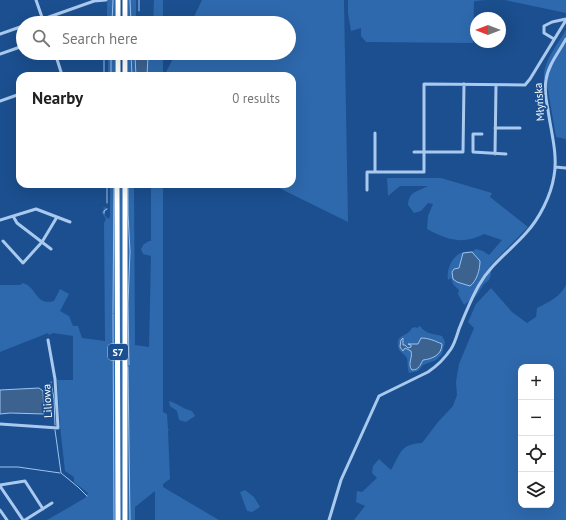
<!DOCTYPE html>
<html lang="en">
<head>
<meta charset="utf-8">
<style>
  body { margin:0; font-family:"PT Sans",sans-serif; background:#f6f6f6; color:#222 }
  .controls { position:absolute; right:12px; bottom:12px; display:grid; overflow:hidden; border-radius:8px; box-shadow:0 4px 16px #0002 }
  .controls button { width:36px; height:36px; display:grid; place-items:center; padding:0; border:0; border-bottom:1px solid #e0e0e0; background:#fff; color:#222; font:20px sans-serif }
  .compass { position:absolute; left:470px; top:12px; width:36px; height:36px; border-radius:50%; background:#fff; box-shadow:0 4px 16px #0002; rotate:270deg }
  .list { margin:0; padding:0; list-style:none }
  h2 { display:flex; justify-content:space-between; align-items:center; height:52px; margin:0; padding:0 16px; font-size:17px }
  h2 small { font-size:13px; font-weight:400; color:#767676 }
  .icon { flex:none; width:22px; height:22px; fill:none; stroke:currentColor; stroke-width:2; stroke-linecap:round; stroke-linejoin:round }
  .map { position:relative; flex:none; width:566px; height:520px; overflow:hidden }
  .search { position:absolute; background:#fff; box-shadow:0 4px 16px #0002; left:16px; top:16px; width:280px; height:44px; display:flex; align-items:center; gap:10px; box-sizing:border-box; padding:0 14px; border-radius:22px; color:#767676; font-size:15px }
  .panel { position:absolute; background:#fff; box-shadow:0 4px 16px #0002; left:16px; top:72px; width:280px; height:116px; border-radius:12px }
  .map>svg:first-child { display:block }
  .green { fill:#2e69ad; fill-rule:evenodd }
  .water { fill:#3c6290; stroke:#9cc4f0 }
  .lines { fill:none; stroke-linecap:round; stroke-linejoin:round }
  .stream { stroke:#9cc4f0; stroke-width:1 }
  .minor { stroke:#a9c9ee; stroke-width:3 }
  .motorway { stroke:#fff; stroke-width:5 }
  .labels { text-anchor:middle; stroke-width:4; stroke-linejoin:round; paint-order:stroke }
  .shield { fill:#1b4f8f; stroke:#bbcadd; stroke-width:1 }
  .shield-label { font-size:10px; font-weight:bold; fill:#fff }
  .street-label { font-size:11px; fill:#fff; stroke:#1b4f8f }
</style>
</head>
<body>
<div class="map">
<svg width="566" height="520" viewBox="0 0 566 520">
  <rect width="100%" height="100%" fill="#1b4f8f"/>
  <path class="green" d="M 107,0 L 115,0 L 115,23 L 107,23 Z
    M 128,0 L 136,0 L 136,23 L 128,23 Z
    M 154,0 L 163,0 L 163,23 L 153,23 Z
    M 202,0 L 344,0 L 348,222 L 271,184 L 292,184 L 292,76 L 164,76 L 176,53 L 289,53 L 289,23 L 191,23 Z
    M 348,0 L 487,0 L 474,1 L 473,43 L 366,42 L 361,36 L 361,28 L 351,31 L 348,13 Z
    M 505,0 L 566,0 L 566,13 Z
    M 566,30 L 566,139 L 556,137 L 548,90 C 535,71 556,47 566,30 Z
    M 108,53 L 115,53 L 115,76 L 108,76 Z
    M 128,53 L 142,53 L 141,58 L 141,56 L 135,56 L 136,76 L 128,76 Z
    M 143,53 L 163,53 L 163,76 L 147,76 L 148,56 L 143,58 Z
    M 387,178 L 441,178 L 492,193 L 490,197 L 528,227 L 490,266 L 491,274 L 489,280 L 484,284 L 476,296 L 464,305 L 458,294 L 459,290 L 453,284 L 451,278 L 448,280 C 446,271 452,256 461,253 C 467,250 471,253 476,249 L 483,251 L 489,255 L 502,240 L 484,234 C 463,245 447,240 427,229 L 428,216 L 433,204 L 428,203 L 421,211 L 414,213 L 408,205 C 409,191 417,192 428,186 L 400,186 L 388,196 ZM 461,264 L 480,267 L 475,282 L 454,269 L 459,268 Z
    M 110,184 L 115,184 L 116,520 L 47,520 L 85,498 L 88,493 L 74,482 L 74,477 L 65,471 L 60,426 L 57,380 L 73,380 L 73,336 L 53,333 L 49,335 L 48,333 L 0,352 L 0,285 L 20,285 L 23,283 C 38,288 35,306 54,301 L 60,289 L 69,294 L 60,311 L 69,316 L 73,326 L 78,326 L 82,338 L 105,341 L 104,223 L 106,219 L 102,213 L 104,208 L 103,207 L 108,208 L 107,210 L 105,211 L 105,216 L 109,219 L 110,216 Z
    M 119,184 L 124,184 L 124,520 L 120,520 Z
    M 127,184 L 134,184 L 135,345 L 149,347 L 151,256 L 143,254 L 141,249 L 144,244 L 149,241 L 151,241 L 151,184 L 163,184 L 163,412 L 167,414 L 168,429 L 169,429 L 168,431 L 170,479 L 163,484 L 163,487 L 219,520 L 155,520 L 155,491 L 135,507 L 135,520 L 128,520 Z
    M 566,285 L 566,520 L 354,520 L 365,506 L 356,502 L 357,491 L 362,492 L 377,478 L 372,473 L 373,466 L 379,459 L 391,470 C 401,453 400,444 422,443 L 438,422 L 453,406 L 457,395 L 456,382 L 459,364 L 474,328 L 468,322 L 476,304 L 491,288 L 512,312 L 527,323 L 536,317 L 537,308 C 549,302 560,297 566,285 ZM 521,367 L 551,367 L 551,505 L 521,505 Z
    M 420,326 C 426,334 433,334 442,336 L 445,342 L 442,354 L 436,360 L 423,365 L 418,371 L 409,373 C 407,368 408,363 407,358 C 405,355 401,352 399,350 C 394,333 407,338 412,328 L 415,327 L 417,328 ZM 420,339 L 440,343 L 433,358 L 423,360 L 420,367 L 415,370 L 411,351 L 405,348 L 403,349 L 401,340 L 404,340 L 402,343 L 403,346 L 408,348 L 411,347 L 411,344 L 418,344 Z
    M 169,401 C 177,403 183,409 192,411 L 195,416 L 186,422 L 179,420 L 177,411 L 170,406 Z
    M 245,490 L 254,497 L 260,507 L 252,512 L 247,511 L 240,492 Z"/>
  <path class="water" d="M 135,56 L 141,56 L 142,58 L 144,56 L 148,56 L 147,76 L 136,76 Z
    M 472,252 L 480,261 C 480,269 477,281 470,286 L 457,282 L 453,279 L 452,272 L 454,269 L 459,268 L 463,253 Z
    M 403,338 L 403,345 L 405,345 L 408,348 L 411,347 L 411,345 L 408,344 L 418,344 L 421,338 C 429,338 435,341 442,344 C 442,355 432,359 423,360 C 420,365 419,370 412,370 C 407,364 413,358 411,351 L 405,348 L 403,351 L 400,347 L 401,340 Z
    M 39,388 L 43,391 L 44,414 L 10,413 L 0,414 L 0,390 Z"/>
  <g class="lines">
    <path class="stream" d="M 130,0 L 131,23
      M 139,0 L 139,11
      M 139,17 L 140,23
      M 112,23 L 113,0
      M 131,53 L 132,76
      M 111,56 L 111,53
      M 111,57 L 111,76 L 113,76
      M 104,76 L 104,53
      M 107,184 L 107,203
      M 128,184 L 128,214 L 130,252 L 128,304 L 129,365
      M 104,213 L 104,211 L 107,209
      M 113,313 L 114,184
      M 113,314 L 114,520
      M 128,367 L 130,520
      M 51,382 L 54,399 L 55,425
      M 55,430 L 61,473 L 78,487 L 87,496
      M 0,467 L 18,467 L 60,473"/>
    <path class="minor" d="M 36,0 L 44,23
      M 32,23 L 94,1 L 106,0
      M 0,34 L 23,26
      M 554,39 L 544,33 L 544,26 L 552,22 L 566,19
      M 55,53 L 62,75
      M 0,54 L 23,46
      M 0,101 L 20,94
      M 495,128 L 520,128
      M 482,134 L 473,134 L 473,152 L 506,154
      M 414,152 L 463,152 L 464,84
      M 495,154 L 496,85
      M 555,167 L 566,168
      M 375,172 L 375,133
      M 367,190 L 367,172 L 424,172 L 424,84 L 525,85 L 530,79 L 566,20
      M 13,216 L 17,223 L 51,249
      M 0,220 L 36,209 L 70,222
      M 3,241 L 23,263 L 42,242 L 57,217
      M 0,424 L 58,428 L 55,379 L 48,340
      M 0,485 L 25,481 L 43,509
      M 0,486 L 23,520
      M 0,510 L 7,520
      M 25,520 L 52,503
      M 329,520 L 341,480 L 379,396 L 428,372 C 437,366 445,358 451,349 C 455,343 457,335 459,329 C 465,314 471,299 479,285 C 491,264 510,251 526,233 C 539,219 551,196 554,176 C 558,155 551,132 548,110 C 546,100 544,90 546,80 C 548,65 559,52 566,39"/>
    <path class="motorway" d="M 118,0 L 118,23
      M 125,0 L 125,23
      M 125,53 L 125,76
      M 118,76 L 118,53
      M 117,184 L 118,520
      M 125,184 L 125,520"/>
  </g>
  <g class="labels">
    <rect class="shield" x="108" y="344" width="20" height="16" rx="3"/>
    <g class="shield-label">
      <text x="118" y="356">S7</text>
    </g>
    <g class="street-label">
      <text transform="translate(539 102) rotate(-94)" y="4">Młyńska</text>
      <text transform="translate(47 401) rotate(-93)" y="4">Liliowa</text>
    </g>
  </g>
</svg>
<div class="controls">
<button>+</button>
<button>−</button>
<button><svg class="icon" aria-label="locate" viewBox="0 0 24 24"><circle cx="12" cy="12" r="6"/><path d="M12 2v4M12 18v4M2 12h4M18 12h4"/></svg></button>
<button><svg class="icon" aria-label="layers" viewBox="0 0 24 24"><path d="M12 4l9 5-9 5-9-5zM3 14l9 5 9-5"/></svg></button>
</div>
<svg class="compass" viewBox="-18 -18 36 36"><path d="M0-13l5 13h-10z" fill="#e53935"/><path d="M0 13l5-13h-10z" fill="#767676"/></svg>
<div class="search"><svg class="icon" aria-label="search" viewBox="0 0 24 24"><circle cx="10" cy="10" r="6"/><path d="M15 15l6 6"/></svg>Search here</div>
<section class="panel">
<h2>Nearby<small>0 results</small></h2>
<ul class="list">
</ul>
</section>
</div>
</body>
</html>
